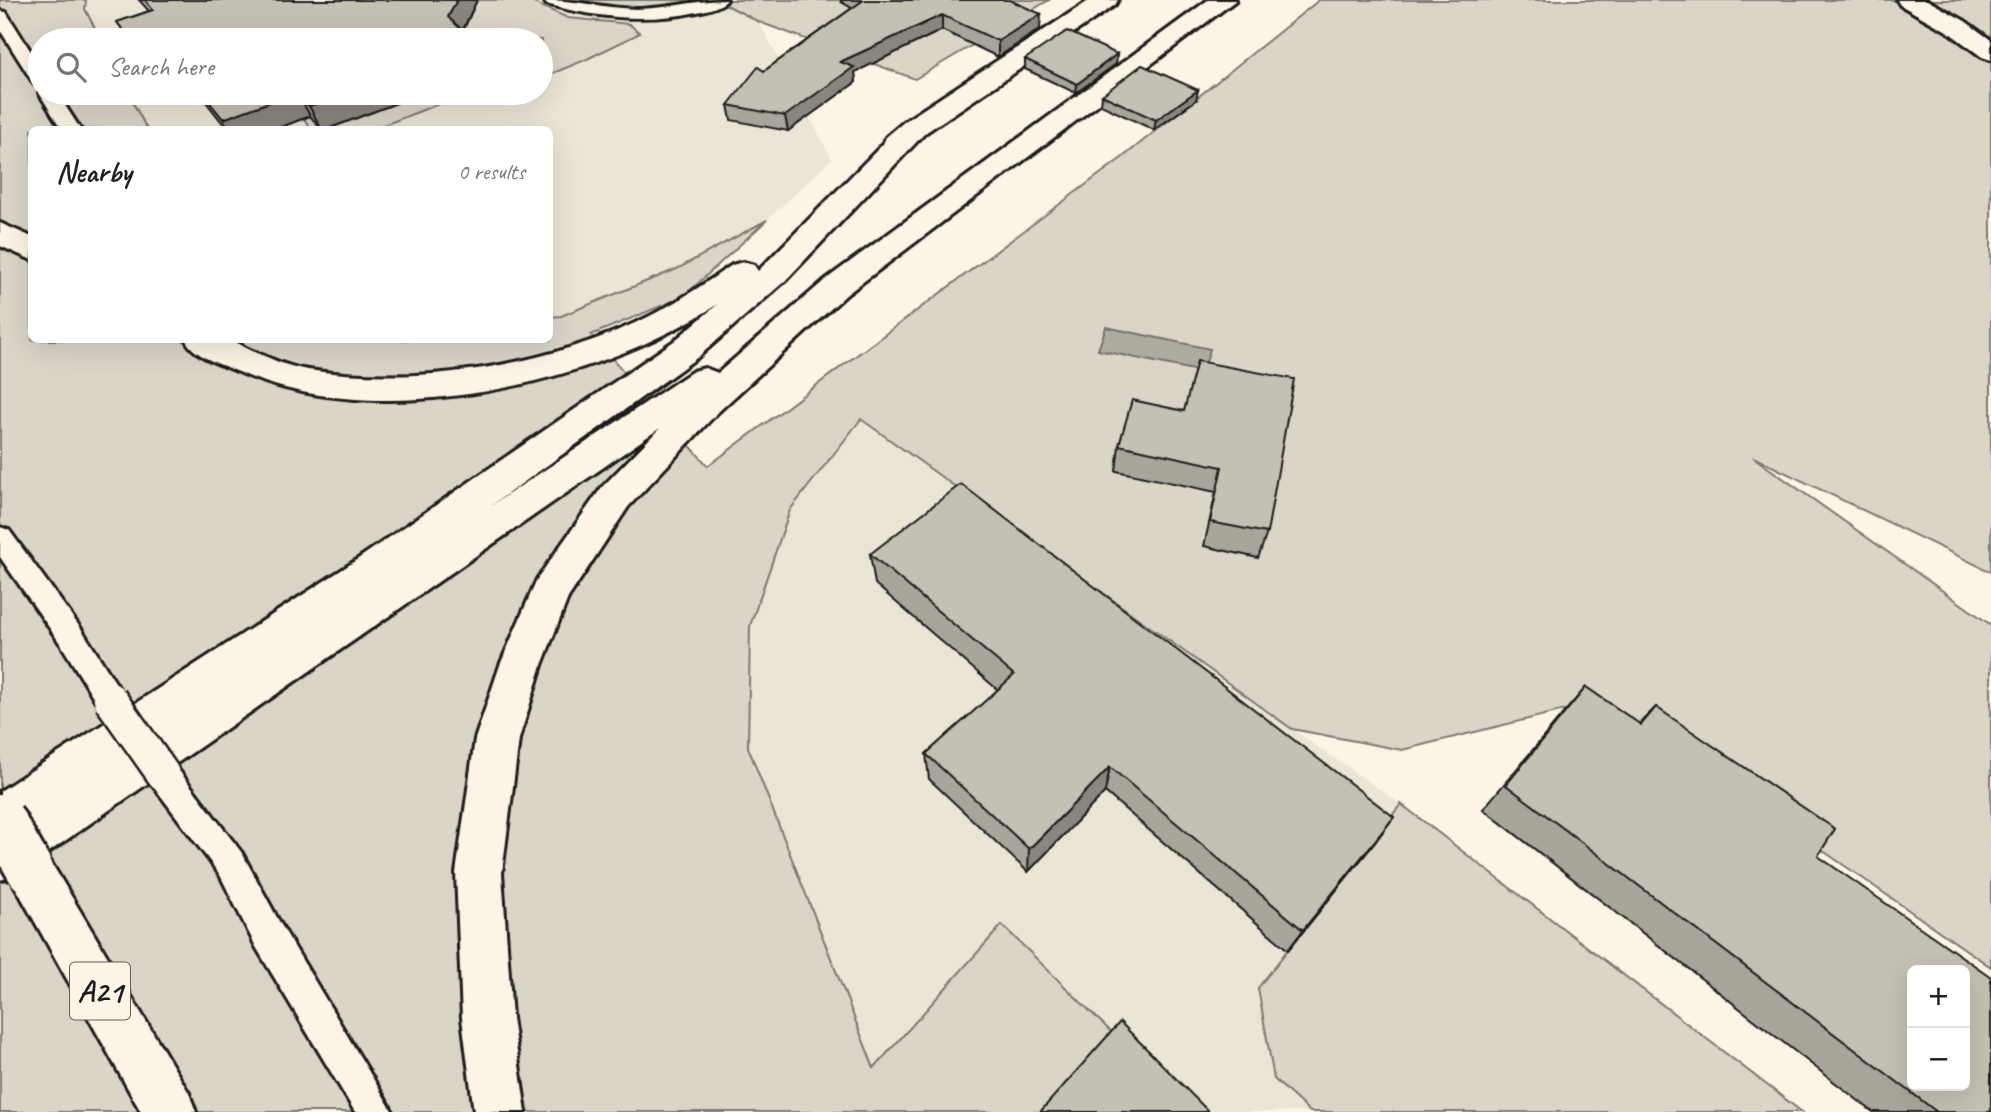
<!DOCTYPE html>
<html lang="en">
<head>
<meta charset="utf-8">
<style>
  body { margin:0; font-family:Caveat,sans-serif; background:#f2f2f2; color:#222 }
  .controls { position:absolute; right:21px; bottom:21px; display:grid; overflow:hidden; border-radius:10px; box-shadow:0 7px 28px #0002 }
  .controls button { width:63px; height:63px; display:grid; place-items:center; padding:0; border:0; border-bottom:2px solid #e0e0e0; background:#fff; color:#222; font:35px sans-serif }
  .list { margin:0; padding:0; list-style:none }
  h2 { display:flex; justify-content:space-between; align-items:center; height:91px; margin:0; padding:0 28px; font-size:30px }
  h2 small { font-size:23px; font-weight:400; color:#767676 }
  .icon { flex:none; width:38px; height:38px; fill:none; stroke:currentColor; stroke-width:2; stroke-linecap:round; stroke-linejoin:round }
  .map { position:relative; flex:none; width:1991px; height:1112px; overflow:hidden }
  .search { position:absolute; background:#fff; box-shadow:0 7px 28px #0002; left:28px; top:28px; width:525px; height:77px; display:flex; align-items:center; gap:18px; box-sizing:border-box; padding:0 24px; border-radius:38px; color:#767676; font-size:26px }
  .panel { position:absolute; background:#fff; box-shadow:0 7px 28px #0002; left:28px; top:126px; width:525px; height:217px; border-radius:10px }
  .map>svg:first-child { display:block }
  .built { fill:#ebe5d6 }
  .green { fill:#dbd5c8; stroke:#7c7872; stroke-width:2 }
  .water { fill:#b0aba1; stroke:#75726c; stroke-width:2 }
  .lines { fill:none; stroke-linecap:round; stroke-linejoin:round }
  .lane-casing { stroke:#1c1c1c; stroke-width:6 }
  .highway-casing { stroke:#1c1c1c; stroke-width:6 }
  .lane { fill:#fcf5e5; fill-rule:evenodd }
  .highway { fill:#fcf5e5; fill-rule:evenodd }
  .lane-bridge-casing { stroke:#1c1c1c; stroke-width:37; stroke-linecap:butt }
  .highway-bridge-casing { stroke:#1c1c1c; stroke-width:52; stroke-linecap:butt }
  .lane-bridge { stroke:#fcf5e5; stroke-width:32 }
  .highway-bridge { stroke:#fcf5e5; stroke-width:46 }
  .wall { fill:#a9a59a; stroke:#1c1c1c; stroke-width:2 }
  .shaded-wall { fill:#89867d; stroke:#1c1c1c; stroke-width:2 }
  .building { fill:#c4c0b3; stroke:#1c1c1c; stroke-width:2; fill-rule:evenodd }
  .labels { text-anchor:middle; stroke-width:5; stroke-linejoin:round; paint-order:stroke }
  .shield { fill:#fcf5e5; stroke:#5f5d58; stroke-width:2 }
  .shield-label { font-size:32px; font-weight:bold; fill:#1c1c1c }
</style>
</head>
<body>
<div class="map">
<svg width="1991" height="1112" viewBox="0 0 1991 1112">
  <rect width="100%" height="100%" fill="#fcf5e5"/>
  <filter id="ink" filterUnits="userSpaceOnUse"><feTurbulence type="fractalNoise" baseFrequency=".0143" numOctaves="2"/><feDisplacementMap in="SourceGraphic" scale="14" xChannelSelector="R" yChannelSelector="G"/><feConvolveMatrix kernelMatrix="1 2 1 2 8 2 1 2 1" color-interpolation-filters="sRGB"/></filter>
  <g filter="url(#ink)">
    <path class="built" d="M 86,0 L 557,0 L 639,11 L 697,0 L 717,0 L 759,22 L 832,159 L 767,220 L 678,269 L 561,316 L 550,317 L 550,130 L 147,129 L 128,93 L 541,93 L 541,40 L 101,40 L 85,9 Z
      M 861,419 L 1292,729 L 1401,804 L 1258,988 L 1274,1079 L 1310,1112 L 1193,1112 L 1004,1007 L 875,1069 L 748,747 L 750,626 L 790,510 Z"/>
    <path class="green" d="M 0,0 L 86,0 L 85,9 L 101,40 L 40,40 L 40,93 L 128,93 L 147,129 L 32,130 L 32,340 L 550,340 L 550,317 L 561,316 L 677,269 L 767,220 L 683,297 L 591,335 L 708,466 L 1123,157 L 1319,0 L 1991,0 L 1991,572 L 1753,457 L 1991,625 L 1991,967 L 1605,700 L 1402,750 L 1292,729 L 861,419 L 790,510 L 750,626 L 748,747 L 874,1068 L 1002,925 L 1193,1112 L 0,1112 Z
      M 304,0 L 527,0 L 568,18 L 629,24 L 640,33 L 585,60 L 541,78 L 541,40 L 243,40 Z
      M 557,0 L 697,0 L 639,11 Z
      M 717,0 L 1049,0 L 915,79 L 759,22 Z
      M 283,93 L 467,93 L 371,130 L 312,129 Z
      M 1401,804 L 1802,1112 L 1310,1112 L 1274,1079 L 1258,988 Z"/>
    <path class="water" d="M 1106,327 L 1210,349 L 1203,372 L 1098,350 Z"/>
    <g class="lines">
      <defs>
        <path id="lane" d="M 544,0 C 575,0 604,8 636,9 C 667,9 696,0 727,0 C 721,7 707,10 697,12 C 646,23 597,18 546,4 Z
          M 0,11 L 6,12 L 40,66 L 40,85 L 34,84 L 0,30 Z
          M 40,91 L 57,93 L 81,130 L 62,130 L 39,93 Z
          M 0,527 L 9,530 L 82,630 L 120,690 L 124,699 L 120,708 L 110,712 L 100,708 L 62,646 L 0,557 Z
          M 163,760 L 174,764 L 242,853 L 280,923 L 393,1112 L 355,1112 L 256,947 L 220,875 L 152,784 L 148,774 L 152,764 Z"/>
        <path id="highway" d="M 1090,0 L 1118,0 L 1115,5 L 925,133 L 786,280 L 698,357 L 492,505 L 693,371 L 705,368 L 718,373 L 825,280 L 1208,0 L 1236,0 L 847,294 L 718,412 L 628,507 L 568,598 L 542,665 L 519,739 L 502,873 L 512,1018 L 526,1112 L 474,1112 L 462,1018 L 456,873 L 475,739 L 500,665 L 537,579 L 602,487 L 660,428 L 46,854 L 189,1093 L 196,1112 L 141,1112 L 10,877 L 0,880 L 0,791 L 352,563 L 674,341 L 718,304 C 595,385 377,434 239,372 C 222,365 193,356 186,340 C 199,340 216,337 228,340 C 235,341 242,346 248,349 C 267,357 287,367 308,370 C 420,386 543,367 646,318 C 676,303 704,284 732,265 L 743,262 L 754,265 L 758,271 L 883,144 L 886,137 L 905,121 Z
          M 1897,0 L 1927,0 L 1965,21 L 1991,40 L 1991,60 L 1982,57 L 1947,31 L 1900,5 Z
          M 0,223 L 32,237 L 32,260 L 0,246 Z"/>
      </defs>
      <use href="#lane" class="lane-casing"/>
      <use href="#highway" class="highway-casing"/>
      <use href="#lane" class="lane"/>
      <use href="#highway" class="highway"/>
      <defs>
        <path id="lane-bridge" d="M 110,699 L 163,774"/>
        <path id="highway-bridge" d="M 0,818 L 30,870"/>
      </defs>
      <use href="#lane-bridge" class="lane-bridge-casing"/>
      <use href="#highway-bridge" class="highway-bridge-casing"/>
      <use href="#lane-bridge" class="lane-bridge"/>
      <use href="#highway-bridge" class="highway-bridge"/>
    </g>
    <path class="wall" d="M 139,0 L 477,0 L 463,31 L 473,40 L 130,40 L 117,22 L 149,11 Z
      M 841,0 L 1009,0 L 1040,29 L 998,57 L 942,30 L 855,72 L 856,82 L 788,131 L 731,120 L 728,105 L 764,71 L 852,8 L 841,2 Z
      M 1117,54 L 1116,64 L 1076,93 L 1025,69 L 1025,59 Z
      M 199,93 L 423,93 L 325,130 L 322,130 L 310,116 L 273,130 L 228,130 Z
      M 1102,95 L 1196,100 L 1154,130 L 1101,105 Z
      M 1184,411 L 1267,533 L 1258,558 L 1204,546 L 1216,492 L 1116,471 L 1119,445 Z
      M 870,554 L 1376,841 L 1288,950 L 1105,792 L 1028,872 L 929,779 L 926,754 L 998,690 L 875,584 Z
      M 1586,687 L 1639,724 L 1656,707 L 1818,856 L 1991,1112 L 1873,1112 L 1483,809 L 1562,715 Z"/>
    <path class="shaded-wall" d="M 457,0 L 477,0 L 458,40 L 448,17 Z
      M 1041,14 L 1040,29 L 998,57 L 998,41 Z
      M 942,15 L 942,30 L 855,72 L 856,82 L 788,131 L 785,116 L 840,62 Z
      M 1117,54 L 1116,64 L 1076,93 L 1077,84 Z
      M 1198,90 L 1196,100 L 1154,130 L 1156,120 Z
      M 294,93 L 298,93 L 310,116 L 273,130 L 230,130 L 223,119 Z
      M 347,93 L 423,93 L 325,130 L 322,130 L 309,106 Z
      M 1110,767 L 1105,792 L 1028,872 L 1029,849 Z
      M 1394,817 L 1376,841 L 1288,950 L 1303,930 Z"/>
    <path class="building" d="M 145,0 L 457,0 L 448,17 L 473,40 L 131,40 L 117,22 L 153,10 Z
      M 861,0 L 1009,0 L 1041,14 L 998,41 L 942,15 L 840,62 L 854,67 L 785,116 L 728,105 L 758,67 L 764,71 L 862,1 Z
      M 1067,31 L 1117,54 L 1077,84 L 1025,59 Z
      M 1142,65 L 1198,90 L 1156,120 L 1102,95 Z
      M 202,93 L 294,93 L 223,119 Z
      M 298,93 L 347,93 L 309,106 Z
      M 1197,361 L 1294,379 L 1267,533 L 1210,522 L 1222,467 L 1119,445 L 1132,400 L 1184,411 Z
      M 961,484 L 1394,817 L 1303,930 L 1110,767 L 1029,849 L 926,754 L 1014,675 L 870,554 Z
      M 1586,687 L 1641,725 L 1656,707 L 1835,829 L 1818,856 L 1991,977 L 1991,1112 L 1937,1112 L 1506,785 ZM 1912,970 L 1965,970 L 1965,1086 L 1912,1086 Z
      M 1120,1022 L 1209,1112 L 1040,1112 Z"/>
  </g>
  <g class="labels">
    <rect class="shield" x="70" y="962.5" width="60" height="57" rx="5"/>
    <g class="shield-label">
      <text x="100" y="1002">A21</text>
    </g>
  </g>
</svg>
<div class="controls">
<button>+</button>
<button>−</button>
</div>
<div class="search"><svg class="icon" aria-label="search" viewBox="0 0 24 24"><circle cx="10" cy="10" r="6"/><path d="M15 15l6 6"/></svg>Search here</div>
<section class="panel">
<h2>Nearby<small>0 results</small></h2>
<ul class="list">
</ul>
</section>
</div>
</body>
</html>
